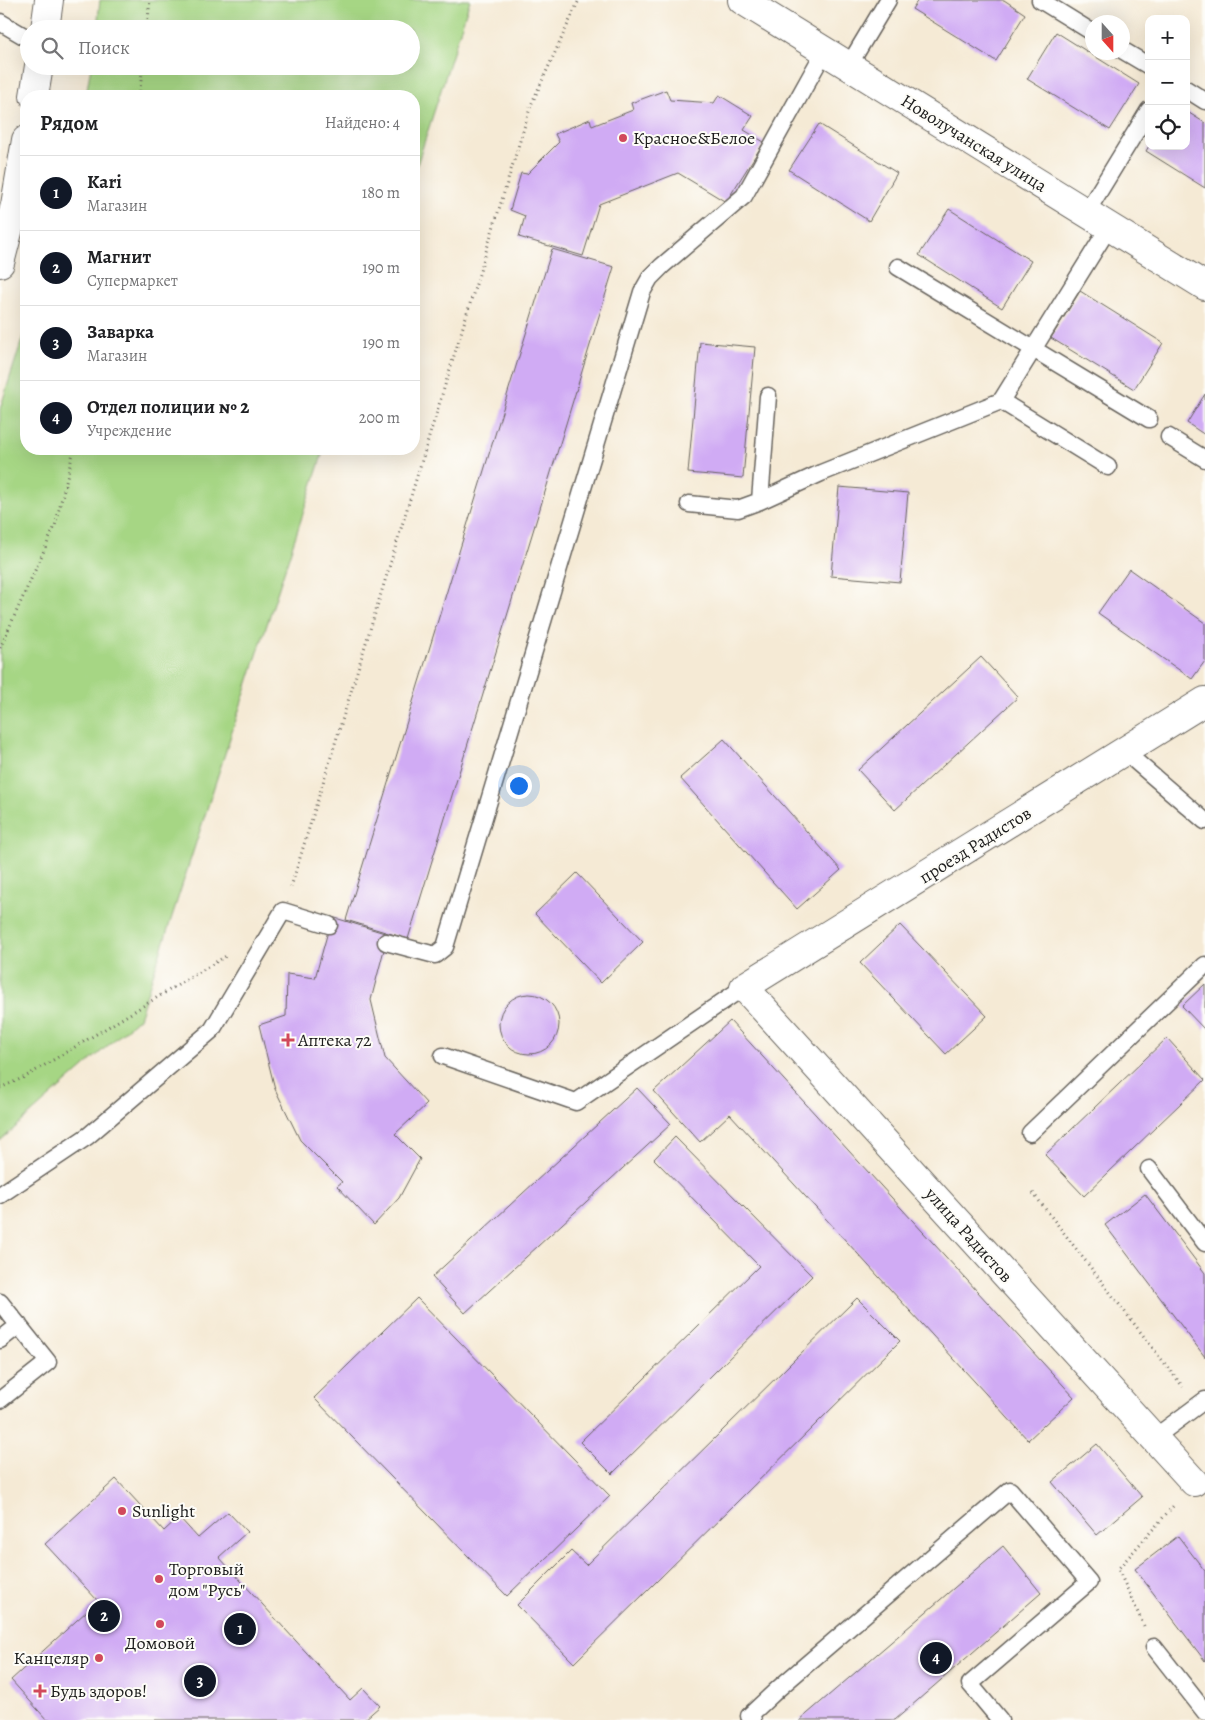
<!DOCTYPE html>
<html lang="ru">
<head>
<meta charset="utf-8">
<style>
  body { margin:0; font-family:Alegreya,serif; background:#f6f6f6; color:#202124 }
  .controls { position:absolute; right:15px; top:15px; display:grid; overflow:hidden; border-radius:10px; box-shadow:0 5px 20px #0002 }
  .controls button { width:45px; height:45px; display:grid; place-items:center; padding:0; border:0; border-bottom:1px solid #e0e0e0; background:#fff; color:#202124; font:25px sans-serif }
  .compass { position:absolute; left:1085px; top:15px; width:45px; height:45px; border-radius:50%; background:#fff; box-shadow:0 5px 20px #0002; rotate:159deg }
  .you { position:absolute; left:518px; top:785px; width:18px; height:18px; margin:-12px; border:4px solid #fff; border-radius:50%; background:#1a73e8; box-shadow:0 0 0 8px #1a73e833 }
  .badge { display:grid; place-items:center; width:32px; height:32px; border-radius:50%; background:#111827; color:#fff; font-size:16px; font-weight:700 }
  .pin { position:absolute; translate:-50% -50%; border:2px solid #fff; box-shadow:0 1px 5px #0006 }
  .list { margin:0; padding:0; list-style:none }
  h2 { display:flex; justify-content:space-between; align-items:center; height:65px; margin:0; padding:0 20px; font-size:21px }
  h2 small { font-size:16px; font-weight:400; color:#757577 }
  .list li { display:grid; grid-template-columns:32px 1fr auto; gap:15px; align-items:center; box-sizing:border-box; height:75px; padding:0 20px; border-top:1px solid #e0e0e0 }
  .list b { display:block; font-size:19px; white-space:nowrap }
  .list p { margin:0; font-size:16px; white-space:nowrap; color:#757577 }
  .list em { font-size:16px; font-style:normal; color:#757577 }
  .icon { flex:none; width:28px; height:28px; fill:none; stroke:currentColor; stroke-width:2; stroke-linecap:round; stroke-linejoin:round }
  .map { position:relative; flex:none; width:1205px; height:1720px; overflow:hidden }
  .search { position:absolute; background:#fff; box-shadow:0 5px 20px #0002; left:20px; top:20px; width:400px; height:55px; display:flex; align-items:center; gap:12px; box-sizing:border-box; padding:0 18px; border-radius:28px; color:#757577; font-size:19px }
  .panel { position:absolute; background:#fff; box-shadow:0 5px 20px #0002; left:20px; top:90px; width:400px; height:365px; border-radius:20px }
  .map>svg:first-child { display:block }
  .green { fill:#a6d684; stroke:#617950 }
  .building { fill:#d0abf4 }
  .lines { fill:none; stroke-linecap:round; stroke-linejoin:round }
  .lane-casing { stroke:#68645d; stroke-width:19 }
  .street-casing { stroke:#68645d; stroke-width:30 }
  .secondary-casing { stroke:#68645d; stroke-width:30 }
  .path { stroke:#68645d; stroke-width:3; stroke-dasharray:1 4; stroke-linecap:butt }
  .lane { stroke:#fff; stroke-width:16 }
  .street { stroke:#fff; stroke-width:28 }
  .secondary { stroke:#fff; stroke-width:28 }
  .poi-dot { fill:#d1495b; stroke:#fdfcf7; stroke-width:2 }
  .labels { text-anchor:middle; stroke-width:4; stroke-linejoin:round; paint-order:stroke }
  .poi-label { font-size:18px; fill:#1c1c1c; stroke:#fdfcf7; text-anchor:start }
  .street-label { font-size:18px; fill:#1c1c1c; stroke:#fdfcf7 }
</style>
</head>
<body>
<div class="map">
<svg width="1205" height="1720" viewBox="0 0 1205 1720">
  <rect width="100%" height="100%" fill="#fdfcf7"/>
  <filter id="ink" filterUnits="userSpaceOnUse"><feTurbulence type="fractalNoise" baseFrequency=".02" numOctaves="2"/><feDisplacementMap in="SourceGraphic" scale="10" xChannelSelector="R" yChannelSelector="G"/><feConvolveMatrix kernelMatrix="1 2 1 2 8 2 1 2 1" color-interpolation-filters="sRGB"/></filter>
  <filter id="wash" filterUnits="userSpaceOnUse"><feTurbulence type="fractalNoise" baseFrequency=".0096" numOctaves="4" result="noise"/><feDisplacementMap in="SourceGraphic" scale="20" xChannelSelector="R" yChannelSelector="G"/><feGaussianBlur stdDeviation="1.12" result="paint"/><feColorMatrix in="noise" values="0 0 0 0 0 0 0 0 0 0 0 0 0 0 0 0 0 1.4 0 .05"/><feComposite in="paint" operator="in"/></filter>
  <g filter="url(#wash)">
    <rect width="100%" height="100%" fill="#f5ead5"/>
    <path class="green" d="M 100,0 L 470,0 L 414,174 L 414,96 L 86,96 L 91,66 L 411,66 L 411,29 L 97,29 Z
      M 26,327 L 26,449 L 324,449 L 139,1018 L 0,1141 L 0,409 Z"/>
    <g id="blocks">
      <path class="building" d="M 918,0 L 1004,0 L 1025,14 L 996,61 L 912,9 Z
        M 1056,32 L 1139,84 L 1110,130 L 1027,79 Z
        M 666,90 L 670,100 L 714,103 L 719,95 L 753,116 L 744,130 L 764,142 L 726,202 L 678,173 L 599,204 L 583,256 L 519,237 L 525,216 L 510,210 L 521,173 L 527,174 L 559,142 L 555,134 L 590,119 L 592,126 L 633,110 L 631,103 Z
        M 1186,111 L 1205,123 L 1205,188 L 1146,151 L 1149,146 L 1186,146 Z
        M 819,124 L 897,173 L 869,221 L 789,170 Z
        M 949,209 L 1031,261 L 1002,308 L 919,255 Z
        M 552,249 L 614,267 L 408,939 L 346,920 Z
        M 1080,291 L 1163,343 L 1134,389 L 1051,338 Z
        M 700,342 L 755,347 L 743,478 L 688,473 Z
        M 1205,394 L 1205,435 L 1187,423 Z
        M 839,487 L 908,493 L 900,582 L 831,576 Z
        M 1129,569 L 1205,623 L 1205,661 L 1192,679 L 1098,613 Z
        M 981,657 L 1018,697 L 895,810 L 858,770 Z
        M 724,739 L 841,870 L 797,909 L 680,778 Z
        M 577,873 L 643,942 L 601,983 L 535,914 Z
        M 332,917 L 388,934 L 371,1000 L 385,1058 L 427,1104 L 395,1134 L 420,1159 L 399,1198 L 374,1225 L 337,1186 L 342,1182 L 300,1140 L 275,1089 L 259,1025 L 286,1016 L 287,974 L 315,978 Z
        M 900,925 L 987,1016 L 946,1054 L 860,963 Z
        M 1205,984 L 1205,1030 L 1182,1006 Z
        M499 1024a30 30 0 1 1 60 0a30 30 0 1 1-60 0Z
        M 730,1021 L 1074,1397 L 1028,1440 L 730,1114 L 700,1142 L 654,1091 Z
        M 1167,1038 L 1205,1080 L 1084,1196 L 1045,1155 Z
        M 637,1088 L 671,1124 L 465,1313 L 432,1277 Z
        M 675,1137 L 812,1276 L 612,1474 L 580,1442 L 759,1266 L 654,1159 Z
        M 1145,1194 L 1205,1273 L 1205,1357 L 1105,1225 Z
        M 417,1298 L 610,1496 L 507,1596 L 314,1398 Z
        M 857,1298 L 900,1341 L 574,1663 L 517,1605 L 571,1551 L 586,1565 Z
        M 1097,1444 L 1142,1497 L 1097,1535 L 1052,1482 Z
        M 116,1479 L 164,1531 L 179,1517 L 198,1538 L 228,1512 L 247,1532 L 219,1557 L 350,1700 L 363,1688 L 380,1706 L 364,1720 L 47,1720 L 11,1680 L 98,1601 L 45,1544 Z
        M 1178,1536 L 1205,1571 L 1205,1661 L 1135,1569 Z
        M 1003,1546 L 1041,1593 L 895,1720 L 800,1720 Z"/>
    </g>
  </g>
  <g filter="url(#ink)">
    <use href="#blocks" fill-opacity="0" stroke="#68645d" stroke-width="1"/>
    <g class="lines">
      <defs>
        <path id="lane" d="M 1040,0 L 1092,32
          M 0,22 L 29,39
          M 1122,50 L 1149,66
          M 849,65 L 888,0
          M 1186,89 L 1205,101
          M 1086,213 L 1149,110
          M 898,267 L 1149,419
          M 768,396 L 760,501 L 821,473 L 1001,401 L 1109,227
          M 1001,401 L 1108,467
          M 1169,437 L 1205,459
          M 689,504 L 738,509 L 760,501
          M 1125,752 L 1205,821
          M 386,942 L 435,955 L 445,947 L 642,292 L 650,278 L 662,266 L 744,196 L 825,50
          M 443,1056 L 576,1102 L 744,987
          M 1030,1133 L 1205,965
          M 1149,1169 L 1205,1243
          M 0,1195 L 88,1136 L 212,1030 L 283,911 L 329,925
          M 0,1302 L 48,1362 L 0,1400
          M 0,1340 L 19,1325
          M 1154,1438 L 1205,1400
          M 1154,1647 L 1205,1712
          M 753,1720 L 749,1716 L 779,1688 L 1010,1490 L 1089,1582 L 970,1684 L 1000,1720"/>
        <path id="street" d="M 45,29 L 49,0
          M 34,96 L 39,66
          M 0,263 L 15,205 L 26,140
          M 1194,1482 L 744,987 L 1205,701"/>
        <path id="secondary" d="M 742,0 L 1205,286"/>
      </defs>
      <use href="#lane" class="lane-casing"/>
      <use href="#street" class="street-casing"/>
      <use href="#secondary" class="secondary-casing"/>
      <path class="path" d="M 147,29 L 150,0
        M 139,96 L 143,66
        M 0,648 L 55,526 L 74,449
        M 291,887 L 531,105 L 579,0
        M 0,1088 L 25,1077 L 226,956
        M 1033,1193 L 1183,1387
        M 1144,1626 L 1118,1569 L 1175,1504"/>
      <use href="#lane" class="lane"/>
      <use href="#street" class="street"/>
      <use href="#secondary" class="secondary"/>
    </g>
  </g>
  <g class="poi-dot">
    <circle cx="623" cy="138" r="5"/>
    <path d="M285.5 1032.5h5v5h5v5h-5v5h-5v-5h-5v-5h5z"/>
    <circle cx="122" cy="1511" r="5"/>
    <circle cx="159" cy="1579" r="5"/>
    <circle cx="160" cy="1624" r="5"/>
    <circle cx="99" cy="1658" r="5"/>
    <path d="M37.5 1683.5h5v5h5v5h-5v5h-5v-5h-5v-5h5z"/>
  </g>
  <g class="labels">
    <g class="poi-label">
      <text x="633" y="144">Красное&amp;Белое</text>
      <text x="298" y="1046">Аптека 72</text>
      <text x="132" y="1517">Sunlight</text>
      <text x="169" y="1575">Торговый<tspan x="169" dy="21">дом "Русь"</tspan></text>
      <text x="160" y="1649" text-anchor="middle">Домовой</text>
      <text x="89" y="1664" text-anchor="end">Канцеляр</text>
      <text x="50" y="1697">Будь здоров!</text>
    </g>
    <g class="street-label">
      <text transform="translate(974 143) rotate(32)" y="6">Новолучанская улица</text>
      <text transform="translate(975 845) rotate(-32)" y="6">проезд Радистов</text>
      <text transform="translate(969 1235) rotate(48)" y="6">улица Радистов</text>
    </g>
  </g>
</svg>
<div class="controls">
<button>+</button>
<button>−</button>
<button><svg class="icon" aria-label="locate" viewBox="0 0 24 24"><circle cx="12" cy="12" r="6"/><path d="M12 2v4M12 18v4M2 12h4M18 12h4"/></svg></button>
</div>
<svg class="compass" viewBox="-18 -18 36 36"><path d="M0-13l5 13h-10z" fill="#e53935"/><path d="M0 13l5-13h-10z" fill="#757577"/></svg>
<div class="you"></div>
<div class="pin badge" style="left:240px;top:1629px">1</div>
<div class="pin badge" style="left:104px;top:1616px">2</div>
<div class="pin badge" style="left:200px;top:1681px">3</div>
<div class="pin badge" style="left:936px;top:1658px">4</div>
<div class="search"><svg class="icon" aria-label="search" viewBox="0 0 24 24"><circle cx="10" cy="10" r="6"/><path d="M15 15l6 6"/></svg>Поиск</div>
<section class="panel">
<h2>Рядом<small>Найдено: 4</small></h2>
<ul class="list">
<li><span class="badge">1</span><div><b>Kari</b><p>Магазин</p></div><em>180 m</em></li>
<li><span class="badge">2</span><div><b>Магнит</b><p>Супермаркет</p></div><em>190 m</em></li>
<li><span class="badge">3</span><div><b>Заварка</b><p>Магазин</p></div><em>190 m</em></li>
<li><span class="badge">4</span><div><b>Отдел полиции № 2</b><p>Учреждение</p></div><em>200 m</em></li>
</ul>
</section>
</div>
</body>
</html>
